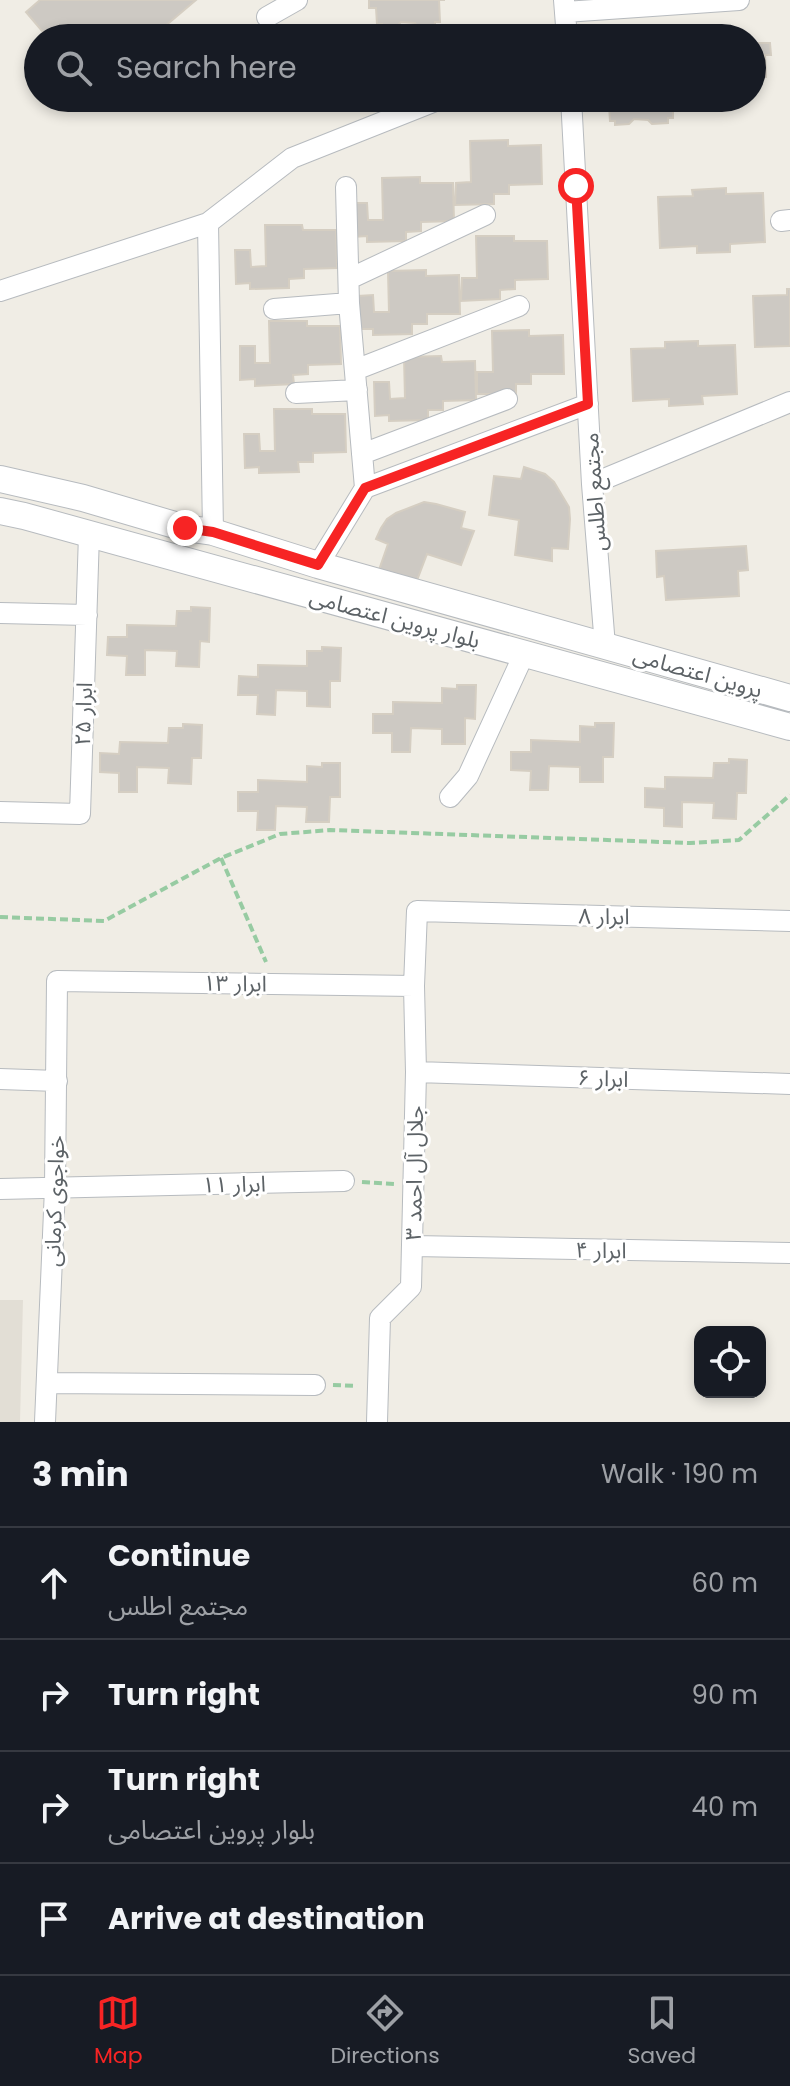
<!DOCTYPE html>
<html lang="en">
<head>
<meta charset="utf-8">
<style>
  body { margin:0; font-family:Poppins,"Noto Sans Arabic",sans-serif; background:#242831; color:#f1f3f6 }
  .controls { position:absolute; right:24px; bottom:24px; display:grid; overflow:hidden; border-radius:16px; box-shadow:0 4px 12px #0003 }
  .controls button { width:72px; height:72px; display:grid; place-items:center; padding:0; border:0; border-bottom:2px solid #363941; background:#171b24; color:#f1f3f6; font:40px sans-serif }
  .stop { position:absolute; width:24px; height:24px; margin:-18px; border:6px solid #f72424; border-radius:50%; background:#fff }
  .stop.end { background:#f72424; border-color:#fff; box-shadow:0 2px 8px #0008 }
  .list { margin:0; padding:0; list-style:none }
  h2 { display:flex; justify-content:space-between; align-items:center; height:104px; margin:0; padding:0 32px; font-size:34px }
  h2 small { font-size:26px; font-weight:400; color:#9ea1a6 }
  .list li { display:grid; grid-template-columns:52px 1fr auto; gap:24px; align-items:center; box-sizing:border-box; height:112px; padding:0 32px; border-top:2px solid #363941 }
  .list b { display:block; font-size:30px; white-space:nowrap }
  .list p { margin:0; font-size:26px; white-space:nowrap; color:#9ea1a6 }
  .list em { font-size:26px; font-style:normal; color:#9ea1a6 }
  .icon { flex:none; width:44px; height:44px; fill:none; stroke:currentColor; stroke-width:2; stroke-linecap:round; stroke-linejoin:round }
  .map { position:relative; flex:none; width:790px; height:1422px; overflow:hidden }
  .search { position:absolute; background:#171b24; box-shadow:0 4px 12px #0003; left:24px; right:24px; top:24px; height:88px; display:flex; align-items:center; gap:20px; box-sizing:border-box; padding:0 28px; border-radius:44px; color:#9ea1a6; font-size:30px }
  .sheet { height:552px; background:#171b24 }
  nav { display:flex; justify-content:space-around; align-items:center; box-sizing:border-box; height:112px; border-top:2px solid #363941; background:#171b24; font-size:22px; color:#9ea1a6 }
  nav a { display:grid; justify-items:center; gap:4px }
  nav .on { color:#f72424 }
  .map>svg:first-child { display:block }
  .education { fill:#e2ded5 }
  .building { fill:#cdc9c3; stroke:#d5cec2; stroke-width:2 }
  .lines { fill:none; stroke-linecap:round; stroke-linejoin:round }
  .minor-casing { stroke:#b7bbbf; stroke-width:22 }
  .tertiary-casing { stroke:#b7bbbf; stroke-width:28 }
  .path { stroke:#97cba2; stroke-width:4; stroke-dasharray:8 4; stroke-linecap:butt }
  .minor { stroke:#fff; stroke-width:20 }
  .tertiary { stroke:#fff; stroke-width:26 }
  .route { stroke:#f72424; stroke-width:10 }
  .labels { text-anchor:middle; stroke-width:6; stroke-linejoin:round; paint-order:stroke }
  .street-label { font-size:22px; fill:#5c6266; stroke:#fff }
</style>
</head>
<body>
<div class="map">
<svg width="790" height="1422" viewBox="0 0 790 1422">
  <rect width="100%" height="100%" fill="#f0ede5"/>
  <path class="education" d="M 0,1300 L 23,1300 L 20,1422 L 0,1422 Z"/>
  <path class="building" d="M 40,0 L 196,0 L 151,38 L 67,38 L 63,32 L 57,38 L 48,38 L 26,12 Z
    M 369,0 L 445,0 L 439,0 L 440,22 L 435,22 L 435,27 L 418,27 L 415,23 L 401,22 L 396,27 L 382,28 L 382,24 L 377,24 L 376,8 L 369,8 Z
    M 348,31 L 349,38 L 330,38 L 330,32 Z
    M 273,32 L 295,32 L 295,38 L 273,38 Z
    M 752,43 L 770,43 L 771,55 L 765,55 L 766,77 L 761,77 L 761,82 L 752,82 Z
    M 602,98 L 673,98 L 673,118 L 668,118 L 668,123 L 652,124 L 648,120 L 634,119 L 629,124 L 615,125 L 615,121 L 610,121 L 609,105 L 602,105 Z
    M 508,140 L 508,146 L 541,145 L 542,184 L 509,185 L 509,194 L 494,194 L 494,204 L 455,205 L 456,183 L 471,182 L 470,141 Z
    M 420,177 L 420,183 L 453,183 L 454,221 L 421,222 L 421,231 L 406,232 L 406,241 L 367,242 L 367,236 L 353,237 L 352,203 L 367,203 L 368,220 L 383,220 L 382,178 Z
    M 726,188 L 726,194 L 763,193 L 765,242 L 730,244 L 730,252 L 697,253 L 697,246 L 660,248 L 658,197 L 693,196 L 692,190 Z
    M 265,225 L 302,225 L 303,230 L 336,230 L 337,268 L 304,269 L 304,278 L 289,279 L 289,288 L 250,289 L 250,283 L 236,284 L 235,250 L 250,250 L 251,267 L 266,266 Z
    M 476,236 L 514,236 L 514,241 L 547,241 L 548,279 L 515,280 L 515,289 L 500,290 L 500,299 L 461,301 L 462,278 L 477,278 Z
    M 426,270 L 426,276 L 459,275 L 460,314 L 427,314 L 427,324 L 412,324 L 412,334 L 373,335 L 373,329 L 359,329 L 358,296 L 373,295 L 374,312 L 389,312 L 388,271 Z
    M 787,289 L 790,289 L 790,346 L 755,347 L 753,296 L 787,295 Z
    M 269,321 L 307,321 L 307,326 L 340,326 L 341,364 L 308,365 L 308,374 L 293,375 L 294,384 L 255,386 L 255,379 L 240,380 L 240,346 L 255,346 L 255,363 L 270,363 Z
    M 529,330 L 529,336 L 563,335 L 564,374 L 531,374 L 531,384 L 516,384 L 516,394 L 477,394 L 477,372 L 493,372 L 492,331 Z
    M 698,341 L 698,346 L 735,345 L 737,394 L 702,396 L 703,404 L 669,406 L 669,399 L 633,401 L 631,349 L 665,348 L 665,342 Z
    M 441,356 L 442,362 L 475,361 L 476,400 L 443,401 L 443,410 L 428,410 L 428,420 L 389,421 L 389,415 L 375,416 L 374,382 L 389,382 L 390,399 L 405,398 L 404,357 Z
    M 274,409 L 312,409 L 312,414 L 345,414 L 346,452 L 313,453 L 313,462 L 298,462 L 299,472 L 259,473 L 259,467 L 245,468 L 244,434 L 259,434 L 260,451 L 275,451 Z
    M 524,467 L 545,474 L 554,482 L 569,507 L 570,519 L 568,549 L 552,548 L 552,561 L 515,555 L 519,520 L 489,515 L 494,476 L 521,479 Z
    M 424,502 L 436,504 L 465,512 L 461,528 L 474,531 L 461,565 L 427,554 L 416,583 L 379,570 L 388,544 L 376,539 L 381,528 L 387,519 L 396,513 Z
    M 746,546 L 748,570 L 738,571 L 739,596 L 666,600 L 664,576 L 657,577 L 656,551 Z
    M 191,607 L 210,608 L 209,642 L 200,641 L 199,667 L 176,666 L 177,651 L 145,650 L 145,675 L 126,675 L 127,656 L 107,655 L 108,637 L 127,637 L 127,625 L 176,626 L 177,611 L 191,611 Z
    M 322,647 L 341,648 L 340,681 L 330,681 L 330,707 L 307,706 L 307,691 L 276,690 L 275,715 L 257,714 L 258,695 L 238,695 L 239,676 L 258,677 L 258,665 L 307,666 L 307,651 L 322,651 Z
    M 457,685 L 476,685 L 475,719 L 465,718 L 465,744 L 442,744 L 442,729 L 411,728 L 410,752 L 392,752 L 392,733 L 373,733 L 373,714 L 393,714 L 393,702 L 442,703 L 442,688 L 457,689 Z
    M 595,723 L 614,723 L 613,757 L 603,757 L 603,782 L 580,782 L 580,767 L 549,766 L 548,790 L 530,790 L 531,771 L 511,770 L 511,752 L 531,752 L 531,740 L 580,742 L 580,726 L 595,727 Z
    M 183,724 L 202,725 L 201,758 L 192,758 L 191,784 L 168,783 L 169,768 L 137,767 L 137,792 L 119,792 L 119,773 L 100,772 L 100,753 L 119,754 L 120,742 L 168,743 L 169,728 L 183,728 Z
    M 729,759 L 747,760 L 746,793 L 737,793 L 736,819 L 713,818 L 714,803 L 682,802 L 682,827 L 664,826 L 664,808 L 645,807 L 645,788 L 665,789 L 665,777 L 713,778 L 714,763 L 729,763 Z
    M 322,763 L 340,763 L 340,797 L 330,797 L 329,822 L 306,822 L 307,807 L 276,806 L 275,830 L 257,830 L 258,811 L 238,811 L 238,792 L 258,792 L 258,780 L 307,782 L 307,766 L 322,767 Z"/>
  <g class="lines">
    <defs>
      <path id="minor" d="M 564,0 L 567,38
        M 565,12 L 739,0
        M 267,17 L 297,0
        M 571,98 L 592,484 L 605,646
        M 346,187 L 349,303 L 365,488
        M 781,221 L 790,220
        M 208,223 L 213,532
        M 349,279 L 485,215
        M 0,291 L 208,223 L 292,158 L 443,98
        M 274,309 L 349,303
        M 355,370 L 519,306
        M 296,393 L 357,390
        M 362,454 L 507,399
        M 592,484 L 790,402
        M 318,565 L 365,488 L 588,404
        M 0,613 L 87,615
        M 450,797 L 468,776 L 524,654
        M 0,812 L 80,814 L 89,534
        M 416,1072 L 790,1084
        M 0,1079 L 57,1081
        M 0,1189 L 344,1181
        M 413,1246 L 790,1253
        M 47,1383 L 315,1385
        M 45,1422 L 55,1188 L 57,981 L 414,986
        M 377,1422 L 380,1318 L 411,1287 L 416,1072 L 414,986 L 417,911 L 790,921"/>
      <path id="tertiary" d="M 0,479 L 83,498 L 185,528 L 213,532 L 318,565 L 790,698
        M 0,511 L 24,516 L 790,727"/>
    </defs>
    <use href="#minor" class="minor-casing"/>
    <use href="#tertiary" class="tertiary-casing"/>
    <path class="path" d="M 221,858 L 266,962
      M 0,917 L 104,921 L 221,858 L 280,834 L 330,830 L 690,843 L 739,840 L 790,795
      M 362,1182 L 394,1184
      M 333,1385 L 357,1386"/>
    <use href="#minor" class="minor"/>
    <use href="#tertiary" class="tertiary"/>
  </g>
  <g class="lines">
    <path class="route" d="M 185,528 L 213,532 L 318,565 L 365,488 L 588,404 L 576,186"/>
  </g>
  <g class="labels">
    <g class="street-label">
      <text transform="translate(594 492) rotate(-94)" y="8">مجتمع اطلس</text>
      <text transform="translate(395 618) rotate(15)" y="8">بلوار پروین اعتصامی</text>
      <text transform="translate(698 672) rotate(16)" y="8">پروین اعتصامی</text>
      <text transform="translate(83 714) rotate(-88)" y="8">ابرار ۲۵</text>
      <text transform="translate(604 916) rotate(1)" y="8">ابرار ۸</text>
      <text transform="translate(235 983) rotate(1)" y="8">ابرار ۱۳</text>
      <text transform="translate(603 1078) rotate(2)" y="8">ابرار ۶</text>
      <text transform="translate(414 1173) rotate(-89)" y="8">جلال آل احمد ۳</text>
      <text transform="translate(234 1184) rotate(-1)" y="8">ابرار ۱۱</text>
      <text transform="translate(54 1201) rotate(-88)" y="8">خواجوی کرمانی</text>
      <text transform="translate(601 1250) rotate(1)" y="8">ابرار ۴</text>
    </g>
  </g>
</svg>
<div class="controls">
<button><svg class="icon" aria-label="locate" viewBox="0 0 24 24"><circle cx="12" cy="12" r="6"/><path d="M12 2v4M12 18v4M2 12h4M18 12h4"/></svg></button>
</div>
<div class="stop" style="left:576px;top:186px"></div>
<div class="stop end" style="left:185px;top:528px"></div>
<div class="search"><svg class="icon" aria-label="search" viewBox="0 0 24 24"><circle cx="10" cy="10" r="6"/><path d="M15 15l6 6"/></svg>Search here</div>
</div>
<section class="sheet">
<h2>3 min<small>Walk · 190 m</small></h2>
<ul class="list">
<li><svg class="icon" aria-label="ahead" viewBox="0 0 24 24"><path d="M12 20V5M6 11l6-6 6 6"/></svg><div><b>Continue</b><p>مجتمع اطلس</p></div><em>60 m</em></li>
<li><svg class="icon" aria-label="right" viewBox="0 0 24 24"><path d="M7 20v-9h11M14 6l5 5-5 5"/></svg><div><b>Turn right</b></div><em>90 m</em></li>
<li><svg class="icon" aria-label="right" viewBox="0 0 24 24"><path d="M7 20v-9h11M14 6l5 5-5 5"/></svg><div><b>Turn right</b><p>بلوار پروین اعتصامی</p></div><em>40 m</em></li>
<li><svg class="icon" aria-label="arrive" viewBox="0 0 24 24"><path d="M6 21V4h12l-3 4 3 4H6"/></svg><div><b>Arrive at destination</b></div></li>
</ul>
</section>
<nav>
<a class="on"><svg class="icon" aria-label="map" viewBox="0 0 24 24"><path d="M3 6l6-2 6 2 6-2v14l-6 2-6-2-6 2zM9 4v14M15 6v14"/></svg>Map</a>
<a><svg class="icon" aria-label="directions" viewBox="0 0 24 24"><path d="M12 3l9 9-9 9-9-9zM9 14v-3h6M13 9l2 2-2 2"/></svg>Directions</a>
<a><svg class="icon" aria-label="saved" viewBox="0 0 24 24"><path d="M7 4h10v16l-5-4-5 4z"/></svg>Saved</a>
</nav>
</body>
</html>
